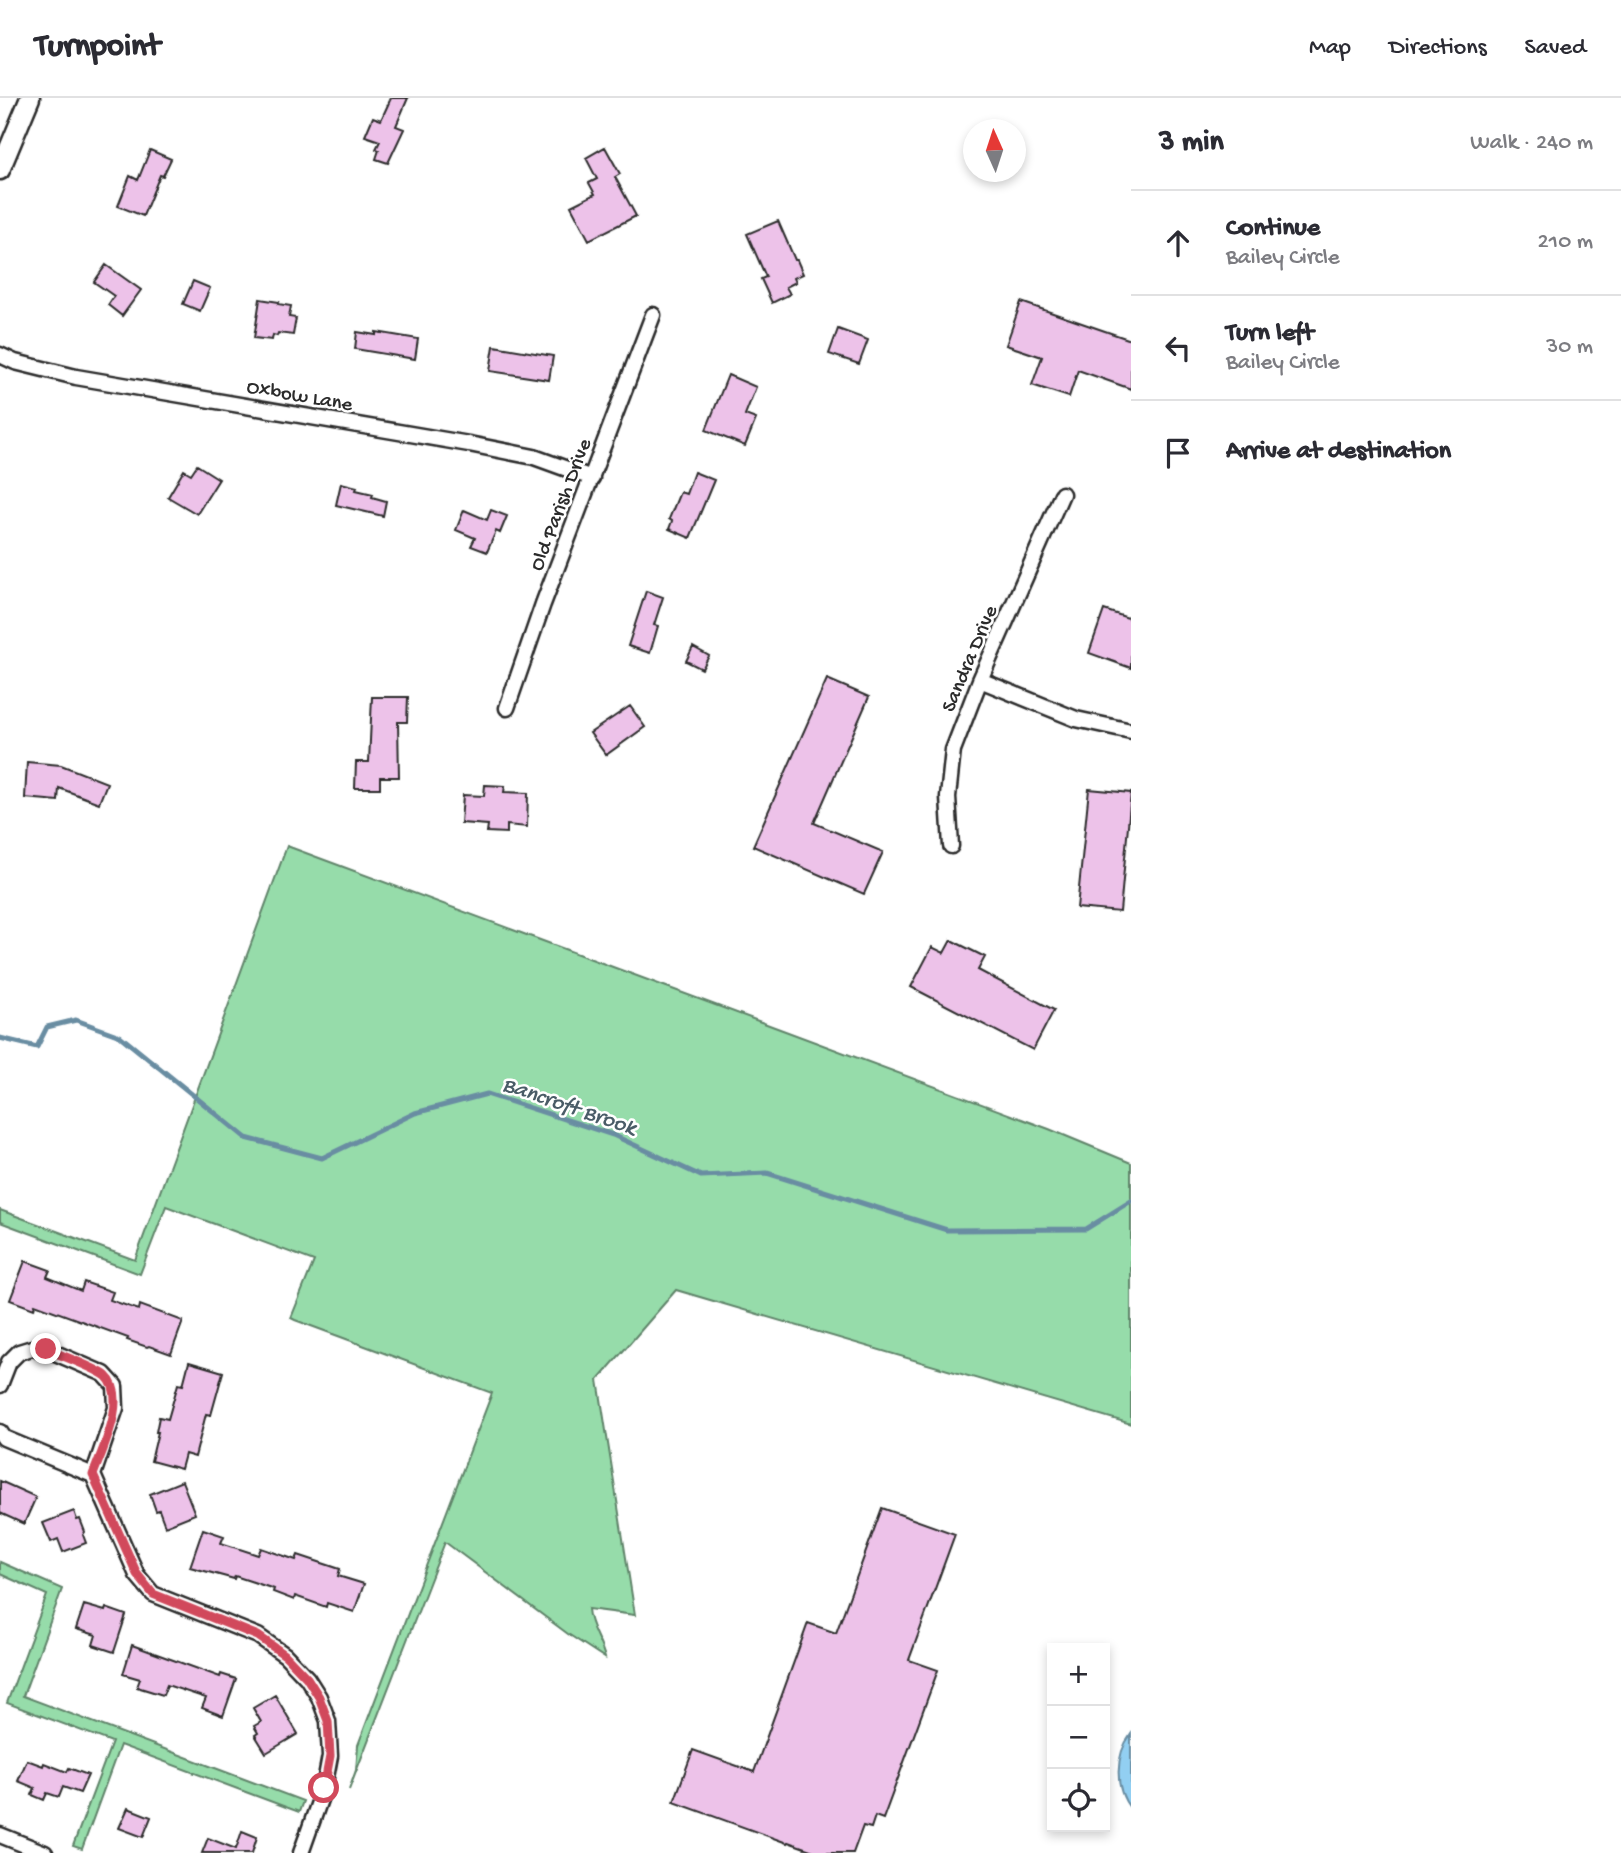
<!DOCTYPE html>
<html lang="en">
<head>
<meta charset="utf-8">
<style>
  body { margin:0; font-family:"Gochi Hand",sans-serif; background:#f2f2f3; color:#2b2b33 }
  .controls { position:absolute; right:21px; bottom:21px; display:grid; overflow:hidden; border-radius:0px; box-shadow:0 4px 10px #0003 }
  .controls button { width:63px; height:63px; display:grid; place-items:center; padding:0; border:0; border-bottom:2px solid #e1e1e2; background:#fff; color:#2b2b33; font:35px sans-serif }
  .compass { position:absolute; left:963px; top:21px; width:63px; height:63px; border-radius:50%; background:#fff; box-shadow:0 4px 10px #0003; rotate:357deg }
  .stop { position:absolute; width:21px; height:21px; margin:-16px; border:5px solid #d1495b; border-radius:50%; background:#fff }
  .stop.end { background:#d1495b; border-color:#fff; box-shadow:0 2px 7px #0008 }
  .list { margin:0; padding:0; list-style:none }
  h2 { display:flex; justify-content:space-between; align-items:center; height:91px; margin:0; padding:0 28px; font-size:30px }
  h2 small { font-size:23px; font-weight:400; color:#7c7c81 }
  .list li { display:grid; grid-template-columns:46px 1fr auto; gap:21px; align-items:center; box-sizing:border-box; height:105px; padding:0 28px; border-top:2px solid #e1e1e2 }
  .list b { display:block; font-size:26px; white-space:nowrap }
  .list p { margin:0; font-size:23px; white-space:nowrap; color:#7c7c81 }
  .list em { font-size:23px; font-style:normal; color:#7c7c81 }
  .icon { flex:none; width:38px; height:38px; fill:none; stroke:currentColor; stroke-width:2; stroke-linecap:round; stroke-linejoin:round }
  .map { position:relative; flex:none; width:1131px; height:1755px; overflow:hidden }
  header { display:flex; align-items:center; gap:42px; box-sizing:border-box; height:98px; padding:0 35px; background:#fff; border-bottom:2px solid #e1e1e2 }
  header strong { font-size:33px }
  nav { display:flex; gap:38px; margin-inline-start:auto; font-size:24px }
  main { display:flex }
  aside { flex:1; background:#fff }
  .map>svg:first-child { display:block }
  .green { fill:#96dcaa; stroke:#60846a; stroke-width:2 }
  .water { fill:#92cff2; stroke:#698da2; stroke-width:2 }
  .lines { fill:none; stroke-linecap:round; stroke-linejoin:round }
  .stream { stroke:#698da2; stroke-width:5 }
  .building { fill:#edc2e9; stroke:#2b2b2b; stroke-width:2 }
  .minor-casing { stroke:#2b2b2b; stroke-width:19 }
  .tertiary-casing { stroke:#2b2b2b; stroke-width:23 }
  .minor { stroke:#fff; stroke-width:14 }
  .tertiary { stroke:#fff; stroke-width:18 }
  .route { stroke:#d1495b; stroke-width:9 }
  .labels { text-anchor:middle; stroke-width:5; stroke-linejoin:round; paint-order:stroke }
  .street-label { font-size:21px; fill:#2b2b2b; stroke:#fff }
  .water-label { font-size:23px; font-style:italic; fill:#4a5c67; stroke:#fff }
</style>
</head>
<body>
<header>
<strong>Turnpoint</strong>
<nav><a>Map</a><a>Directions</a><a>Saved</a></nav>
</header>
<main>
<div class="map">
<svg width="1131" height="1755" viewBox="0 0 1131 1755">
  <rect width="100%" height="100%" fill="#fff"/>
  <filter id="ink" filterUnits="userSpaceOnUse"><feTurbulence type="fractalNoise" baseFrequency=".0143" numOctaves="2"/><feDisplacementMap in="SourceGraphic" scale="14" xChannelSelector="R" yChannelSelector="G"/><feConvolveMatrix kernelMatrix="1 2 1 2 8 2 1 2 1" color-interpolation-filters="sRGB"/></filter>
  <g filter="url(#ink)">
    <path class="green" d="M 287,748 L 1049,1031 L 1131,1065 L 1131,1326 L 676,1192 L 598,1282 L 635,1517 L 588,1511 C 589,1529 601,1543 605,1560 L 568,1536 L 445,1444 L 349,1692 L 356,1672 L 358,1647 L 492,1295 L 295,1222 L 291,1220 L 314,1163 L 166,1108 L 140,1176 L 0,1124 L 0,1112 L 135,1162 Z
      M 0,1464 L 62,1491 L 23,1598 L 303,1703 L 299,1714 L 120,1647 L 82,1751 L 73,1748 L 112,1644 L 7,1605 L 47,1497 L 0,1476 Z"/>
    <path class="water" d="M 1131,1636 L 1131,1711 C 1114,1691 1115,1657 1131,1636 Z"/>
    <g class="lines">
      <path class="stream" d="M 0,940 L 37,949 L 47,929 L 76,922 L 120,938 L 246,1040 L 322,1060 L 415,1015 L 487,996 L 613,1037 L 701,1078 L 767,1075 L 947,1132 L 1086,1131 L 1131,1103"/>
    </g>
    <path class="building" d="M 391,0 L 408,0 L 396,28 L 404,31 L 388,65 L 376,61 L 379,52 L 376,51 L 380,43 L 365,38 L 373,19 L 381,22 Z
      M 605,49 L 620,76 L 615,79 L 636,118 L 589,142 L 571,108 L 595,96 L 589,85 L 597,81 L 586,60 Z
      M 150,52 L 171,61 L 163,78 L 160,77 L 143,118 L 118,108 L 130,78 L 138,82 Z
      M 778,123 L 795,162 L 797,162 L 803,176 L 794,180 L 796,184 L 786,189 L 790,196 L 772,205 L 761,181 L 766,179 L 747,136 Z
      M 106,167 L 141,192 L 122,218 L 108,207 L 114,198 L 94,184 Z
      M 193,183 L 210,190 L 200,213 L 183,206 Z
      M 260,201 L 279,204 L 278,206 L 291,208 L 289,219 L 296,220 L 293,237 L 278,235 L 277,238 L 273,237 L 272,242 L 254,240 Z
      M 1021,204 L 1131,242 L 1131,291 L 1078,272 L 1069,299 L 1032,287 L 1042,259 L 1006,247 Z
      M 838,231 L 868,242 L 859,266 L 829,256 Z
      M 357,234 L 376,237 L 376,234 L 418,241 L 415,261 L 355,251 Z
      M 494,248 L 553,258 L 549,282 L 490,273 Z
      M 728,277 L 756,289 L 745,317 L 756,321 L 745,348 L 706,332 Z
      M 197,367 L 219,381 L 197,416 L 168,399 L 184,372 L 191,376 Z
      M 694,374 L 714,382 L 690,440 L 669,431 L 672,423 L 669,421 L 680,394 L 686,396 Z
      M 341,385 L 357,389 L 356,392 L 373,396 L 372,399 L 386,403 L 383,418 L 336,407 Z
      M 464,412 L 487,422 L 491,412 L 507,418 L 500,435 L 496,433 L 487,454 L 471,448 L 475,440 L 456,432 Z
      M 646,493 L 663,499 L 654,527 L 658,528 L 650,555 L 628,548 Z
      M 1104,512 L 1131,521 L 1131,570 L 1089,555 Z
      M 693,549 L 709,558 L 702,571 L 686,563 Z
      M 827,581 L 869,599 L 814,725 L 883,754 L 864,796 L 753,748 Z
      M 372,599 L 408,599 L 407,624 L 398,624 L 399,679 L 380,679 L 380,690 L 355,690 L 356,664 L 369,664 Z
      M 630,608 L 645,629 L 606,657 L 590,635 Z
      M 27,664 L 61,667 L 107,685 L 99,705 L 59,690 L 58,703 L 25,700 Z
      M 485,687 L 505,688 L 504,694 L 528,695 L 527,729 L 507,727 L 507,735 L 487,734 L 488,727 L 461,725 L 463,697 L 484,698 Z
      M 1089,691 L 1131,695 L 1120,814 L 1077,810 Z
      M 951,842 L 985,859 L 978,872 L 1054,912 L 1033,952 L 911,889 L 932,849 L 944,855 Z
      M 25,1163 L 50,1172 L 47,1179 L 81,1193 L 84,1184 L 113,1194 L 110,1202 L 139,1212 L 140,1207 L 183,1223 L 171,1256 L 149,1248 L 147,1249 L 127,1242 L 128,1240 L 35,1206 L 34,1211 L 10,1202 Z
      M 189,1264 L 223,1274 L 211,1317 L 206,1316 L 195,1359 L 185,1356 L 181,1371 L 151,1363 L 158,1334 L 156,1334 L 159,1319 L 168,1321 L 178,1286 L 183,1287 Z
      M 0,1383 L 36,1399 L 24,1426 L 0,1415 Z
      M 182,1383 L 195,1416 L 165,1428 L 159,1412 L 156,1413 L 150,1396 Z
      M 882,1410 L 955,1436 L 909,1562 L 938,1572 L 883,1721 L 875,1718 L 871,1730 L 863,1728 L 853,1755 L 819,1755 L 788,1744 L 787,1745 L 674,1704 L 693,1652 L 754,1674 L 808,1525 L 836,1535 Z
      M 74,1413 L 77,1422 L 80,1421 L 85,1434 L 83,1437 L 86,1445 L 63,1454 L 58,1441 L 51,1444 L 43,1425 Z
      M 203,1431 L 224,1438 L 221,1445 L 258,1457 L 261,1450 L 296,1462 L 298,1457 L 340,1471 L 338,1478 L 364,1486 L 354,1514 L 327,1505 L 326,1509 L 295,1498 L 294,1502 L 273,1494 L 274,1491 L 235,1478 L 234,1481 L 190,1469 Z
      M 84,1507 L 105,1513 L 106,1510 L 126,1517 L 114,1554 L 93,1547 L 96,1537 L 76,1531 Z
      M 132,1547 L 220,1579 L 221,1576 L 236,1581 L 223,1618 L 202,1610 L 206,1600 L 167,1587 L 163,1597 L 137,1589 L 140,1581 L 123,1576 Z
      M 275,1597 L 298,1636 L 266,1655 L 255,1637 L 258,1635 L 254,1628 L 261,1624 L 253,1610 Z
      M 27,1662 L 43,1668 L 44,1665 L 67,1674 L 69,1670 L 88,1677 L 80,1695 L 63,1689 L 59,1699 L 47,1695 L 44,1702 L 32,1697 L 35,1690 L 18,1683 Z
      M 128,1710 L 151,1719 L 143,1739 L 119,1730 Z
      M 242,1733 L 257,1739 L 252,1755 L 202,1755 L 208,1740 L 236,1751 Z"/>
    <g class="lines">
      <defs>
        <path id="minor" d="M 0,257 L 15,264 L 76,279 L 469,346 L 534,359 L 592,380
          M 980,582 L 1076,621 L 1131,633
          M 507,610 L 543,506 L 653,217
          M 951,748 L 948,699 L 953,652 L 980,582 L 1062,396
          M 0,1287 L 9,1264 L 19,1254 L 32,1250 L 46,1251 L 104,1276 L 115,1288 L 116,1310 L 93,1377 L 137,1477 L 153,1496 L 258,1538 L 285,1557 L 307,1580 L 319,1599 L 328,1623 L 330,1658 L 324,1690 L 301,1755
          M 0,1334 L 4,1340 L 93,1377
          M 0,1737 L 45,1755"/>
        <path id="tertiary" d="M 0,72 L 30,0"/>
      </defs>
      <use href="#minor" class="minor-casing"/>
      <use href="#tertiary" class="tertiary-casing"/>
      <use href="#minor" class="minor"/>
      <use href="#tertiary" class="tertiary"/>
    </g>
  </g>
  <g class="lines" filter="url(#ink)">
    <path class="route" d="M 46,1251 C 60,1257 96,1270 106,1278 C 129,1299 102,1352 93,1377 L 137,1476 L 153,1496 L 258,1538 L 285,1557 L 307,1580 L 319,1599 L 328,1623 L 330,1658 L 324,1690"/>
  </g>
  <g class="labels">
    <g class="street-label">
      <text transform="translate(300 296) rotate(10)" y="7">Oxbow Lane</text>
      <text transform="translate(559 406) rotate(-69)" y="7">Old Parish Drive</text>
      <text transform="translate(968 560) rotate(-67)" y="7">Sandra Drive</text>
    </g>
    <g class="water-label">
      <text transform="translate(570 1006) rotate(19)" y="8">Bancroft Brook</text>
    </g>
  </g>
</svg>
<div class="controls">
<button>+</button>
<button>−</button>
<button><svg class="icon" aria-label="locate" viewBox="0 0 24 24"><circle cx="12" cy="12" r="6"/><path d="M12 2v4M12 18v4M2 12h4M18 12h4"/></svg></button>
</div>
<svg class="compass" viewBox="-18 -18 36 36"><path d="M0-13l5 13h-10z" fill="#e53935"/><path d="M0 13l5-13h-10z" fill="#7c7c81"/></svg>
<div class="stop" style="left:324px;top:1690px"></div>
<div class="stop end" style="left:46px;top:1251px"></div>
</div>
<aside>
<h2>3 min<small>Walk · 240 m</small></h2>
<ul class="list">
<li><svg class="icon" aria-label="ahead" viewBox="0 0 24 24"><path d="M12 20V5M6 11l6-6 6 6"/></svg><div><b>Continue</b><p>Bailey Circle</p></div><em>210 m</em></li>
<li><svg class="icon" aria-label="left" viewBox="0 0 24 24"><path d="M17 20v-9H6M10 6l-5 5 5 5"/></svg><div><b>Turn left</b><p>Bailey Circle</p></div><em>30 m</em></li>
<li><svg class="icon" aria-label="arrive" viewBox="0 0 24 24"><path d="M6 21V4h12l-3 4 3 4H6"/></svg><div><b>Arrive at destination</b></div></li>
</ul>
</aside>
</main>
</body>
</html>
